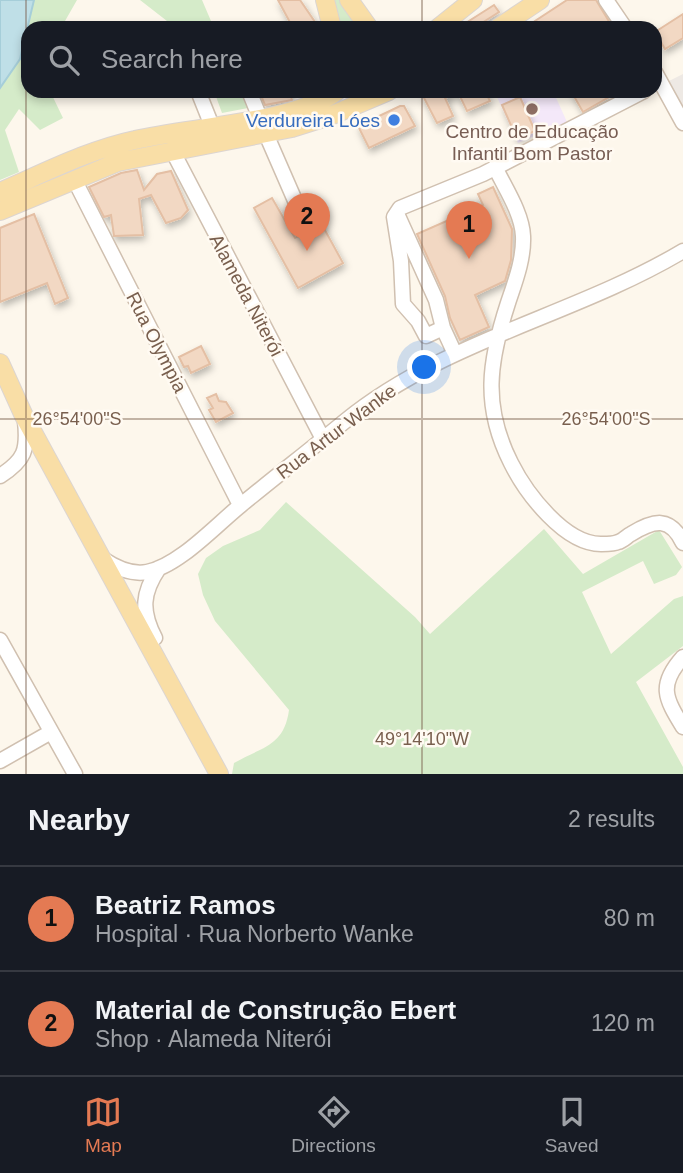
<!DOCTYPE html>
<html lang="en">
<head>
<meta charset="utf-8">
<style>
  body { margin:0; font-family:Arial,sans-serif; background:#20242c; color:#f1f3f6 }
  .you { position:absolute; left:425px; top:368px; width:24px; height:24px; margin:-18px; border:5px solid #fff; border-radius:50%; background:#1a73e8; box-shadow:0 0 0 10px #1a73e833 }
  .badge { display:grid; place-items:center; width:46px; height:46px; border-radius:50%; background:#e47a53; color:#111; font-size:23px; font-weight:700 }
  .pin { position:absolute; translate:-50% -58px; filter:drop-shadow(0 2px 4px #0008) }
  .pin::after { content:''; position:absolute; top:37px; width:24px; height:21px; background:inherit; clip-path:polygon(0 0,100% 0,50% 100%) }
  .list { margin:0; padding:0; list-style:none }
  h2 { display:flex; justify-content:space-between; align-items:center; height:91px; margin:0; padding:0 28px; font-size:30px }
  h2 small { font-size:23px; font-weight:400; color:#9ea1a6 }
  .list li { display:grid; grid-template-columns:46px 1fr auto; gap:21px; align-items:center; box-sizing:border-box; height:105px; padding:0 28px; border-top:2px solid #363941 }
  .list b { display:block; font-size:26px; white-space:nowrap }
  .list p { margin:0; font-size:23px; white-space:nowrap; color:#9ea1a6 }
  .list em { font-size:23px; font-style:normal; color:#9ea1a6 }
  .icon { flex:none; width:38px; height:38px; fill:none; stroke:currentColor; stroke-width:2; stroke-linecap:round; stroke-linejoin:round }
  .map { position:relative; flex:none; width:683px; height:774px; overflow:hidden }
  .search { position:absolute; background:#171b24; box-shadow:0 4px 10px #0003; left:21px; right:21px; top:21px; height:77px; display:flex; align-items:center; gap:18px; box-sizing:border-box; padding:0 24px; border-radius:21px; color:#9ea1a6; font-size:26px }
  .sheet { height:301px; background:#171b24 }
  nav { display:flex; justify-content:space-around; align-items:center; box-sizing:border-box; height:98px; border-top:2px solid #363941; background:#171b24; font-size:19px; color:#9ea1a6 }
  nav a { display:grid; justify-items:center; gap:4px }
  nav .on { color:#e47a53 }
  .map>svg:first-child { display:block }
  .industrial { fill:#eee9e4 }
  .education { fill:#f4e8f9 }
  .green { fill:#d5ebc9 }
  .water { fill:#bfdfe7; stroke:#a6ced9; stroke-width:2 }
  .building { fill:#f2d8c3; stroke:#e4bfa4; stroke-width:2; filter:url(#shadow) }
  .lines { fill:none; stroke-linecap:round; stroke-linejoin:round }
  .minor-casing { stroke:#d0c0b0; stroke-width:17 }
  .major-casing { stroke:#dcd5d1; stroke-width:20 }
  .minor { stroke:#fff; stroke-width:14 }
  .major { stroke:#f9dea6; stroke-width:18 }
  .ticks { fill:none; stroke:#795f4e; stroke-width:2; stroke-opacity:0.45 }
  .education-dot { fill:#8d6e63; stroke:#fffaf2; stroke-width:2.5 }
  .shop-dot { fill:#3f7fe0; stroke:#fffaf2; stroke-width:2.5 }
  .labels { text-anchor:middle; stroke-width:5; stroke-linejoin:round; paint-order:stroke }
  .shop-label { font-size:19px; fill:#366cbe; stroke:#fffaf2; text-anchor:end }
  .education-label { font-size:19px; fill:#785e54; stroke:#fffaf2 }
  .street-label { font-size:19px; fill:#795f4e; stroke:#fffaf2 }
  .ticks-label { font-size:18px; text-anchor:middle; fill:#795f4e; stroke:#fffaf2; stroke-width:5; stroke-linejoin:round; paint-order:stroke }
</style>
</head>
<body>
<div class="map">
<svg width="683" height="774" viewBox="0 0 683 774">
  <defs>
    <filter id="shadow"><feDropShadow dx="2" dy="4" stdDeviation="3.5" flood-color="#0004"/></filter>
  </defs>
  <rect width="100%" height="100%" fill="#fdf7ec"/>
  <path class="industrial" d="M 683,74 L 683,107 L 669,81 Z"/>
  <path class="education" d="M 510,91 L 553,91 L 567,122 L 518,143 L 497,97 Z"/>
  <path class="green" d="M 34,0 L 77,0 L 61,28 L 28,28 L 28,91 L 50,91 L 63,118 L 40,130 L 19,109 L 5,130 L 19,172 L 0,180 L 0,88 L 20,59 Z
    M 140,0 L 202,0 L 214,28 L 176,28 Z
    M 329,0 L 343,0 L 359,28 L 338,28 Z
    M 214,91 L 241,91 L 248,108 L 222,113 Z
    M 286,502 L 415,617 L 430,634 L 544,529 L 583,574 L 659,530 L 682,567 L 676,575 L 654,584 L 643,561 L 582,592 L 611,654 L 674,599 L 683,596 L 683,646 L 636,682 L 683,767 L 683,774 L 232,774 L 234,763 C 261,747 284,747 289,710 L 215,621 L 203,595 L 198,574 L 206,558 L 223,546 L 260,530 Z"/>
  <path class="water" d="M 0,0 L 34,0 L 20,59 L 0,88 Z"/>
  <path class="building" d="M 278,0 L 300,0 L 315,22 L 310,25 L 312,28 L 293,28 Z
    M 567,0 L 596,0 L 613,28 L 540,28 L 535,21 Z
    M 494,5 L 499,12 L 474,28 L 458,28 Z
    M 683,14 L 683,38 L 665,49 L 655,32 Z
    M 259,91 L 289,91 L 292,100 L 265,105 Z
    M 426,91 L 485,91 L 490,101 L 467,111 L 458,92 L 445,98 L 453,116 L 437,123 L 423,96 Z
    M 571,91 L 606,91 L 609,97 L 583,112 Z
    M 520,97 L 535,131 L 517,139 L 502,105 Z
    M 400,106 L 404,106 L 415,126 L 369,148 L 358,126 Z
    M 137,170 L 144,190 L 157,174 L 171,171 L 188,210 L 181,218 L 166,223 L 151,195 L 139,199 L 143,235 L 114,236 L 111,215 L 104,217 L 89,187 L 121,173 Z
    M 493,187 L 512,229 L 511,260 L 505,281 L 475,295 L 489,327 L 460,340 L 450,318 L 445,296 L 417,234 L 483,205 L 478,194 Z
    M 272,198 L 295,238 L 321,223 L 343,263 L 298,288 L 254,208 Z
    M 34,214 L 68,298 L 55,304 L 47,283 L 0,302 L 0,228 Z
    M 201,346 L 210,364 L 191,373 L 188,366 L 184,367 L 179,357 Z
    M 216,394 L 219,401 L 226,402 L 233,413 L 216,422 L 209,410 L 213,408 L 207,398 Z"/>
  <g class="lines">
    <defs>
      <path id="minor" d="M 606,0 L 625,28
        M 655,72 L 683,123
        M 198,91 L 212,126
        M 249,91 L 260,118
        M 266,134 L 300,212
        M 172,150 L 323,439
        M 495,167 C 505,188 522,213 523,236 C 524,259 515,282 508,303 C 489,361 482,406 511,463 C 526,493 565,545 602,544 C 607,544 614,544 618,542 C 623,541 627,536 631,534 C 654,520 670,516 683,543
        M 74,179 L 240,505
        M 398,216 L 436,300 L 443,328
        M 455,354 L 443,328 L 426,336 L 418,321 L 403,304 L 401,261 L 394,217 L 400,208 L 483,174 L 644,91
        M 0,476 C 25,460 28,450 25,421
        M 103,559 C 115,567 131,575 147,572 C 179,566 216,525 241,505 C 275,477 310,450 344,422 C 444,340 574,316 683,251
        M 155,638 C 141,611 142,593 159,568
        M 0,640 L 75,774
        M 683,657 C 658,685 665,698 683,727
        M 0,761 L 51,732"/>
      <path id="major" d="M 325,0 L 332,28
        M 349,0 L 369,28
        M 438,28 L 473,0
        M 498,28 L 540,0
        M 0,192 C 44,173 88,150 135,140 C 190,127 295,123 337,91
        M 0,211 L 118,162 L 292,128 L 330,116 L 389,91
        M 0,363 L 24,416 L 219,774"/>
    </defs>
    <use href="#minor" class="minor-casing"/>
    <use href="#major" class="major-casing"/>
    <use href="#minor" class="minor"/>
    <use href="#major" class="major"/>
  </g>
  <path class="ticks" d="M 26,0 L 26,774M 422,0 L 422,28M 422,91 L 422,774M 0,419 L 683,419"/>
  <circle class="education-dot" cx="532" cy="109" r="7"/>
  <circle class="shop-dot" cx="394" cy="120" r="7"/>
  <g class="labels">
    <g class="shop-label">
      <text x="380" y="127">Verdureira Lóes</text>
    </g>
    <g class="education-label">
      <text x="532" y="138">Centro de Educação<tspan x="532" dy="22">Infantil Bom Pastor</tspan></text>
    </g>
    <g class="street-label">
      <text transform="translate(247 295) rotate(62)" y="7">Alameda Niterói</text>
      <text transform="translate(157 342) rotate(63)" y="7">Rua Olympia</text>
      <text transform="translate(336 431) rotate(-37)" y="7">Rua Artur Wanke</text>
    </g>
  </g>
  <g class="ticks-label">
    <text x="77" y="425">26°54'00"S</text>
    <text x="606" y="425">26°54'00"S</text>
    <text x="422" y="745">49°14'10"W</text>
  </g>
</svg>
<div class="you"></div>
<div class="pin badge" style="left:469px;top:259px">1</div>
<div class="pin badge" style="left:307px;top:251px">2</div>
<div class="search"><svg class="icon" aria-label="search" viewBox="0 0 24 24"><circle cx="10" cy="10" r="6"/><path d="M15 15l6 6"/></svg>Search here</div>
</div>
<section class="sheet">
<h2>Nearby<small>2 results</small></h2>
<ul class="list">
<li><span class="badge">1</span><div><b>Beatriz Ramos</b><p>Hospital · Rua Norberto Wanke</p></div><em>80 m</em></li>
<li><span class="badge">2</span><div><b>Material de Construção Ebert</b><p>Shop · Alameda Niterói</p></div><em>120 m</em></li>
</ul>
</section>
<nav>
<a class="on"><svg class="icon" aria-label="map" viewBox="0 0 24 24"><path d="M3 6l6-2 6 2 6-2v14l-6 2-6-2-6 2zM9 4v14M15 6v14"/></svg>Map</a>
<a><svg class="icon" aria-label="directions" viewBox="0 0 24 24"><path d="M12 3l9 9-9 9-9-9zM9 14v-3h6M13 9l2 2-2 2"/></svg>Directions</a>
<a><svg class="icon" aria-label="saved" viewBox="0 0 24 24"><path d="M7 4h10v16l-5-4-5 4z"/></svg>Saved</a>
</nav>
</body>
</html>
